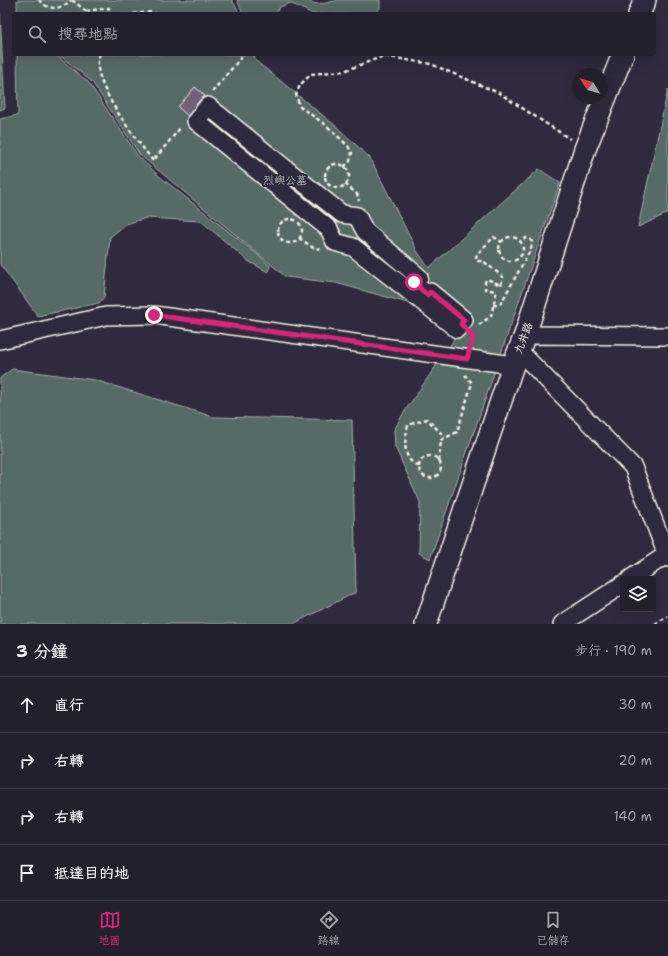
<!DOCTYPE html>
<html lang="zh-TW">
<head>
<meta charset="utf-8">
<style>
  body { margin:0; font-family:"Shantell Sans","LXGW WenKai TC",sans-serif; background:#2f2d3a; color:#f1f3f6 }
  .controls { position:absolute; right:12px; bottom:12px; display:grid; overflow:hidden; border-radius:4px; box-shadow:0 4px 16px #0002 }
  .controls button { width:36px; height:36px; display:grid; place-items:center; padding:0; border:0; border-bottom:1px solid #403e4a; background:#23202e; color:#f1f3f6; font:20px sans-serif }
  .compass { position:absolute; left:572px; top:68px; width:36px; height:36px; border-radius:50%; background:#23202e; box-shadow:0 4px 16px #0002; rotate:306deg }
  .stop { position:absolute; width:12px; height:12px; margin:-9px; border:3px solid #db2777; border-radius:50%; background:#fff }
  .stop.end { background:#db2777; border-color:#fff; box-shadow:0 1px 4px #0008 }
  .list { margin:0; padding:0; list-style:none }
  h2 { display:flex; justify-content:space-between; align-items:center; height:52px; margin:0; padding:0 16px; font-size:17px }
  h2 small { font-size:13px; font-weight:400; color:#a3a3aa }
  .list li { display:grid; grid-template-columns:26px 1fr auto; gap:12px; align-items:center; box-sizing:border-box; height:56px; padding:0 16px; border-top:1px solid #403e4a }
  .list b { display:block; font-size:15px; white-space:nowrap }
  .list em { font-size:13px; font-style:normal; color:#a3a3aa }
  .icon { flex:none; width:22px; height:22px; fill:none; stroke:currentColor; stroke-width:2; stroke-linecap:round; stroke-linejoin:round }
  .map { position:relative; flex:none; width:668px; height:624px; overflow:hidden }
  .search { position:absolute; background:#23202e; box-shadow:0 4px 16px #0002; left:12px; right:12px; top:12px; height:44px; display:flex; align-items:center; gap:10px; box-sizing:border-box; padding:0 14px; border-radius:4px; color:#a3a3aa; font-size:15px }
  .sheet { height:276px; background:#23202e }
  nav { display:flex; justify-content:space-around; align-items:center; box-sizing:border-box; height:56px; border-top:1px solid #403e4a; background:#23202e; font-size:11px; color:#a3a3aa }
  nav a { display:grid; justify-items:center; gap:2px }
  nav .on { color:#db2777 }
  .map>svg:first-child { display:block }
  .green { fill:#566b66; stroke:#a5aea7 }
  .building { fill:#71607a; stroke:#f4f1e8 }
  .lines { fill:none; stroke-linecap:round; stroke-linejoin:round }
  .minor-casing { stroke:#f4f1e8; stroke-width:20 }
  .major-casing { stroke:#f4f1e8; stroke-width:24 }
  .path { stroke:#f4f1e8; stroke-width:2.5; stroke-dasharray:4 3; stroke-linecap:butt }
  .minor { stroke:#2f2a3d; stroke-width:17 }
  .major { stroke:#2f2a3d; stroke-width:21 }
  .route { stroke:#db2777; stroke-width:5 }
  .labels { text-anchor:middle; stroke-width:4; stroke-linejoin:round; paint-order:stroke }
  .park-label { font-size:11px; fill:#adb5ae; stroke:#2f2a3d }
  .street-label { font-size:11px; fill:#f4f1e8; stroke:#2f2a3d }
</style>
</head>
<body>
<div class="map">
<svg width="668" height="624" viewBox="0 0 668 624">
  <rect width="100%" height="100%" fill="#2f2a3d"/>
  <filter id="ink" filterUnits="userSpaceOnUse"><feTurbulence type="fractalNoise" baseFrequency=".025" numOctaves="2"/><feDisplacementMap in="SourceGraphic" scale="8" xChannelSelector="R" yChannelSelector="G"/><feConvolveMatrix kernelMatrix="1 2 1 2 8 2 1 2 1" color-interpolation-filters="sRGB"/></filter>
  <g filter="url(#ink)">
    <path class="green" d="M 17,0 L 232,0 L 240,14 L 17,14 Z
      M 237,0 L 307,0 C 318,8 329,1 341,0 C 354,0 367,0 380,0 L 380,8 L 375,14 L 313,14 L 290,3 L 280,7 L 275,14 L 243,14 Z
      M 0,13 L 5,108 L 0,110 Z
      M 17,54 L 55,54 L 89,83 L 138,156 L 159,176 L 258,255 L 270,266 L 268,272 L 248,261 L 201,221 L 146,218 L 126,224 L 110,237 L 104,297 L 99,303 L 38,316 L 0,264 L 0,119 L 18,115 Z
      M 58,54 L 254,54 L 256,61 L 337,127 L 370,158 L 417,251 L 429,268 L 539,169 L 560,183 L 430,559 L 419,553 L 420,502 L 395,447 L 394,430 L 403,414 L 455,338 L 415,305 L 336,283 L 286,277 L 140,155 L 92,82 Z
      M 668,89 L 668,213 L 638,227 Z
      M 12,369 L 95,380 L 214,417 L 352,420 L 356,592 L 293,624 L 0,624 L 0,378 Z"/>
    <path class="building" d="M 195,87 L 205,96 L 200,100 L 188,116 L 178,107 Z"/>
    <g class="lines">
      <defs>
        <path id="minor" d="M 208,106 L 342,214 L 357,216 L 365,231 L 419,277 L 414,282 L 427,295 L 430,292 L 464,320 L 457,329 L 353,247 L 335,242 L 329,229 L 196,121 Z
          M 525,335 L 668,336
          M 0,340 L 106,316 L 154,315 L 513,365
          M 519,351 L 633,467 L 668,558
          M 630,579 L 666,555
          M 562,624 L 623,584"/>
        <path id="major" d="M 639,14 L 645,0
          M 426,624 L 513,365 L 525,335 L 585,149 L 623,54"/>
      </defs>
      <use href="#minor" class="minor-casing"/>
      <use href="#major" class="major-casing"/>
      <path class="path" d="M 39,0 C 48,11 62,10 71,0
        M 72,0 L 86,11 L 86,14
        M 86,11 L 109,8 L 107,14
        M 133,14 L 151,12 L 156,14
        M 100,54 C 87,80 137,139 153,161 L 181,127
        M 212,92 L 244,54
        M325 176a12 12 0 1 1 24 0a12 12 0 1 1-24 0Z
        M 344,167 L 350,161 L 352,153 L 348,146 L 326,125 L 300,107 L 296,95 L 300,85 L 311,74 L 344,71 L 384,56 L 431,64 L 499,93 L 570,139
        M 345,184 L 357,194 L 359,201
        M278 231a12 12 0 1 1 24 0a12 12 0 1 1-24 0Z
        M499 249a12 12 0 1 1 24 0a12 12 0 1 1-24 0Z
        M 299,238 L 315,249 L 322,248
        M 493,305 L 498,305 L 501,303 L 531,249 L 532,242 L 530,239 L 526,238 L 521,241
        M 479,325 L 491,316 L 496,294 L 495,291 L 485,289 L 485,282 L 487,279 L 501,285 L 503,277 L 483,261 L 478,261 L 476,258 L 477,254 L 494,237 L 501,242
        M419 467a11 11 0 1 1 22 0a11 11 0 1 1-22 0Z
        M 439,461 L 441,440 L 457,432 L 472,383 L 465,375
        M 418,466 C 401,458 405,440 408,425 L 427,419 L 445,437
        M 655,624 L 668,616"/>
      <use href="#minor" class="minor"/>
      <use href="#major" class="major"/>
    </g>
  </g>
  <g class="lines" filter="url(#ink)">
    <path class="route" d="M 154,315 L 467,359 L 473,337 L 461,324 L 464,320 L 430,292 L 427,295 L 414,282"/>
  </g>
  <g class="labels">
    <g class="park-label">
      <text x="285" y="184">烈嶼公墓</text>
    </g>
    <g class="street-label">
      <text transform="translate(523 338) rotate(-70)" y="4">九井路</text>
    </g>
  </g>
</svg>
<div class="controls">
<button><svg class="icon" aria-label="layers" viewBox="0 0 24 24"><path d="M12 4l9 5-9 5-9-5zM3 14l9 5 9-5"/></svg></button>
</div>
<svg class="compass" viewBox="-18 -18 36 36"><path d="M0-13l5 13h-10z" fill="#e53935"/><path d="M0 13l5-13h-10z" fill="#a3a3aa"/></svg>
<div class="stop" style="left:414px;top:282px"></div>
<div class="stop end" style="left:154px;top:315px"></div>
<div class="search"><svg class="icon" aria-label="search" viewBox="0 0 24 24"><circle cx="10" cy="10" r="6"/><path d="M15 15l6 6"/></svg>搜尋地點</div>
</div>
<section class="sheet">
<h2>3 分鐘<small>步行 · 190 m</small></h2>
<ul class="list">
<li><svg class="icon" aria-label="ahead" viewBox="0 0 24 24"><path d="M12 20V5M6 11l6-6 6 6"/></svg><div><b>直行</b></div><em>30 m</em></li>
<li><svg class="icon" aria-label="right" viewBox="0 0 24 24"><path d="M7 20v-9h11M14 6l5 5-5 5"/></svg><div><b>右轉</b></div><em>20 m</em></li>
<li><svg class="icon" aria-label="right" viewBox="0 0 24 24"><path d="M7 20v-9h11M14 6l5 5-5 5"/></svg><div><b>右轉</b></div><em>140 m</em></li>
<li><svg class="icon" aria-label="arrive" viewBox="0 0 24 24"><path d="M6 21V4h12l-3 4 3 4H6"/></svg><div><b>抵達目的地</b></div></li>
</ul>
</section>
<nav>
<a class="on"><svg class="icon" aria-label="map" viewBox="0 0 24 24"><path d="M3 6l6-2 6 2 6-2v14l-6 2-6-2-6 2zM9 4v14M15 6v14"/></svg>地圖</a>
<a><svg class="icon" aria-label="directions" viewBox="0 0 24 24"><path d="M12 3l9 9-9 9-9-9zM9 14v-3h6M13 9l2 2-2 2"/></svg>路線</a>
<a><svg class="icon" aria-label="saved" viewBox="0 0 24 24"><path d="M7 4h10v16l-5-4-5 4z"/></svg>已儲存</a>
</nav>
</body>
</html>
